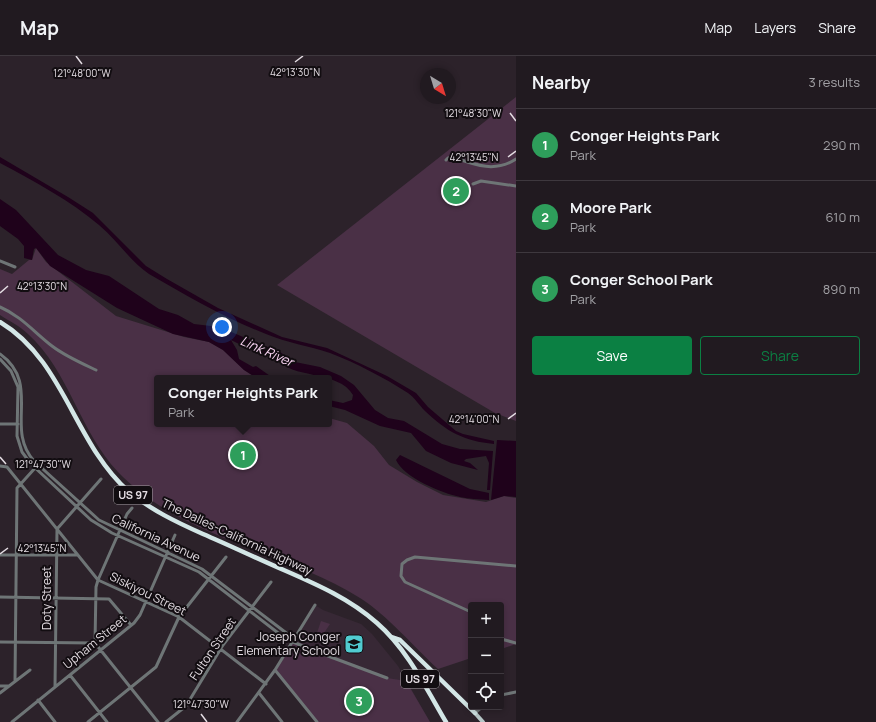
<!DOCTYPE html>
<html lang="en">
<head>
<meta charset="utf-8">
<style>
  body { margin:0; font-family:Manrope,sans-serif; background:#292329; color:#f1f3f6 }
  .controls { position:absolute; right:12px; bottom:12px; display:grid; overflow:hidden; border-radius:4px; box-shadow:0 2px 6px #0003 }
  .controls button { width:36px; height:36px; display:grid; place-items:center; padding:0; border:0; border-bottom:1px solid #3e383e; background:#211a20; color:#f1f3f6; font:20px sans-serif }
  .compass { position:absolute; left:420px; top:12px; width:36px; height:36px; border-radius:50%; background:#211a20; box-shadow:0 2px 6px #0003; rotate:142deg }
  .you { position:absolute; left:222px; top:271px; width:14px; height:14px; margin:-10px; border:3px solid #fff; border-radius:50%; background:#1a73e8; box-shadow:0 0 0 6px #1a73e833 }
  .badge { display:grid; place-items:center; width:26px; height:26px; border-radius:50%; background:#0b8043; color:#fff; font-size:13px; font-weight:700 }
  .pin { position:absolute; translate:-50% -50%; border:2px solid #fff; box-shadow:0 1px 4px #0006 }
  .popup { position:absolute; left:154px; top:319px; width:178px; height:52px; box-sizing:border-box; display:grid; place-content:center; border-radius:4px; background:#211a20; filter:drop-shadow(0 1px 3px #0005); font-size:13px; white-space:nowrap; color:#a2a1a5 }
  .popup b { font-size:15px; color:#f1f3f6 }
  .popup::after { content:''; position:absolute; left:50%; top:100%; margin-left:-8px; border:8px solid transparent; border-top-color:#211a20 }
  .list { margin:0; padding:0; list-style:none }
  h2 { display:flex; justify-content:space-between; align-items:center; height:52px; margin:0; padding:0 16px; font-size:17px }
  h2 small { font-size:13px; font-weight:400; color:#a2a1a5 }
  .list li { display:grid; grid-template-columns:26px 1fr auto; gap:12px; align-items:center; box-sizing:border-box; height:72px; padding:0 16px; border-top:1px solid #3e383e }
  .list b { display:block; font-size:15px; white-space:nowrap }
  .list p { margin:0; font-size:13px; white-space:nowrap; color:#a2a1a5 }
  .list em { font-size:13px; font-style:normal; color:#a2a1a5 }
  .actions { display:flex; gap:8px; padding:12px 16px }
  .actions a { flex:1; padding:9px 0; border:1px solid #0b8043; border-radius:4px; text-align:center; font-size:14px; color:#0b8043 }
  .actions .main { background:#0b8043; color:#fff }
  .icon { flex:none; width:22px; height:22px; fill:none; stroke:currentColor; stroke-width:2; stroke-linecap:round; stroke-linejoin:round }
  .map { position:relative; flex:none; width:516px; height:666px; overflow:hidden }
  header { display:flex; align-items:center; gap:24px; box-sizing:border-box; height:56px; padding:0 20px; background:#211a20; border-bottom:1px solid #3e383e }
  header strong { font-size:19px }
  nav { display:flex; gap:22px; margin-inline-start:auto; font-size:14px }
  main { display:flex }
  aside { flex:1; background:#211a20 }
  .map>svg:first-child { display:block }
  .built { fill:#372835 }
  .green { fill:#4a3046 }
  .water { fill:#1f021b }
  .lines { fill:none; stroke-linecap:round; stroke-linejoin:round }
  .minor { stroke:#6e7576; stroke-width:3 }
  .major { stroke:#b6c6c6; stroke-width:4 }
  .highway { stroke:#d3e6e6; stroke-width:4.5 }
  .ticks { fill:none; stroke:#e3dce2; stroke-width:1.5 }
  .labels { text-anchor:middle; stroke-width:4; stroke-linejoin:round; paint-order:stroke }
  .shield { fill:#120d11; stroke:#a49ea3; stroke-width:1 }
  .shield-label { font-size:11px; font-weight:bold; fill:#e3dce2 }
  .street-label { font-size:12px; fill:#e3dce2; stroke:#120d11 }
  .poi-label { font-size:12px; fill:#e3dce2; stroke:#120d11; text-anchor:end }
  .water-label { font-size:13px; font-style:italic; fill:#fad4f3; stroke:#120d11 }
  .ticks-label { font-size:10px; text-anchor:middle; fill:#e3dce2; stroke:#120d11; stroke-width:4; stroke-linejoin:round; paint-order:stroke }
</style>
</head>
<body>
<header>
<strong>Map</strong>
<nav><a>Map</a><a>Layers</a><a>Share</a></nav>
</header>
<main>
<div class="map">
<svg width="516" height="666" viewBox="0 0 516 666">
  <rect width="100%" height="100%" fill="#2c222a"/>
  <path class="built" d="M 315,549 L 323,554 L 361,568 L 372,578 L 398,610 L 430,666 L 290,588 Z"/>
  <path class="green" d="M 516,41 L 516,365 L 495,357 L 277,229 Z
    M 36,192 L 46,206 L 116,260 L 184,281 L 209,286 L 223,294 L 244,314 L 256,322 L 157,322 L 157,368 L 329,368 L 329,362 L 347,367 L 374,390 L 389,409 L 417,426 L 443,439 L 486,446 L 504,440 L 516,442 L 516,588 L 501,593 L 501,549 L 471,549 L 471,602 L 438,613 C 415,592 386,558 360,542 C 285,495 181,482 118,416 C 80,376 69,315 28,278 C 20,270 9,265 0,259 L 0,213 L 12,218 L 29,204 L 32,204 Z
    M 321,565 L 330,568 L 318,586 L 315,583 Z
    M 293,584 L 387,622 L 406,625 L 430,666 L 317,666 L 276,614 Z"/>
  <path class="water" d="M 0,101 L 68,141 L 93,157 L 146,210 L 167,223 L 218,252 L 282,281 L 327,292 L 387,320 L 416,337 L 428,351 L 456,375 L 463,378 L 494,385 L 494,388 C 464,385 447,376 425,355 C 419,349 415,342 408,337 C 385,322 356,307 330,297 C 309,290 287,287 266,278 C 225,262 187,240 149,218 C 130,205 117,184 99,169 C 71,145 32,124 0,107 Z
    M 0,143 L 16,154 L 58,199 L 86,214 L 109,220 L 159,253 L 178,259 L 194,268 L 219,271 L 280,296 L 295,306 L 320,311 L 341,320 L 354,329 L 375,354 L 388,362 L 404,365 L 442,388 L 460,393 L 493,395 L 490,434 L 487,434 L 489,407 L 486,400 L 466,403 L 464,405 L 470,407 L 478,414 L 451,407 L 426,395 L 411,377 L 380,370 L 345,354 L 329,350 L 329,344 L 343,347 L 352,344 L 353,339 C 339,314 290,323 277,303 L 261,298 L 250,290 L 245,291 L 231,284 L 237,294 L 239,303 L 253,311 L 256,310 L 273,322 L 257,322 L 244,314 L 223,294 L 209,286 L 173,278 L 117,252 L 50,210 L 36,192 L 34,193 L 32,204 L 24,202 L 24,190 L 18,183 L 0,170 Z
    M 497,384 L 516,385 L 516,441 L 504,440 L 491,444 Z
    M 400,399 L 470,433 L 489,437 L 489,444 C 479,443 469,443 460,441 C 442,437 404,422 396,404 Z"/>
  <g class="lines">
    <path class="minor" d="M 446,104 L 448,102 L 453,101 C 475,109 495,117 516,103
      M 473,128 L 481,125 L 516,130
      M 0,205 L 15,211
      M 0,251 C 21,260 34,276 52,290 C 65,300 81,307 96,314
      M 0,298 C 42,328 4,372 34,405 L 99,464 L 202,513 L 289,579 L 293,584
      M 0,303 L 11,315 L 18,331 L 17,380 L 22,396 L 31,408 L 91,464 L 112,477 L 199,516 L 286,583 L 312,594 L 387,622
      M 0,368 L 18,368
      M 0,410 L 7,411 L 98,524 L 179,561 L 266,628
      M 132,452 L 127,458 L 98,524 L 96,531 L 95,587 L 158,666
      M 0,499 L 77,499
      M 0,541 L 109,543 L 131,569
      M 471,556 L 405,526 L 401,520 L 402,508 L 407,504 L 415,501 L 516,510
      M 501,583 L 516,587
      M 0,586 L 95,587
      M 275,614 L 317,666
      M 70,619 L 107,666
      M 15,625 L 17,432 L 36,411
      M 0,630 L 8,630
      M 55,630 L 57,473 L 101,423
      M 0,637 L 30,614
      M 259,637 L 282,666
      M 501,639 L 516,636
      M 38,644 L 55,666
      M 475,657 L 482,651
      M 12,666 L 134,567 L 140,559 L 175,479
      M 88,666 L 156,611 L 179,561 L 226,501
      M 166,666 L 186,650 L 223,589 L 271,526
      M 237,666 L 275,614 L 315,549"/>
    <path class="major" d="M 475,657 L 483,666"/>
    <path class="highway" d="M 0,266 C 64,304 74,387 128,435 C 151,454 176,466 203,478 C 231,490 258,503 286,515 C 318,529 350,543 377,567 C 407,593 426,632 446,666
      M 391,581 L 400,584 L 475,657"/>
  </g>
  <path class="ticks" d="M 76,0 L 82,8M 295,6 L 303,0M 510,57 L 516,65M 508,101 L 516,95M 0,237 L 8,230M 508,363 L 516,357M 0,401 L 6,408M 0,498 L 8,492M 201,658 L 207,666"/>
  <defs>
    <symbol id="school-square" viewBox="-11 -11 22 22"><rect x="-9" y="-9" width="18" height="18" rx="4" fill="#51ccd1" stroke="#120d11"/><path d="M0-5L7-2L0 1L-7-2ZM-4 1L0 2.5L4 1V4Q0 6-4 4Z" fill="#111"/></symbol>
  </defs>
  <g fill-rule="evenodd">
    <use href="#school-square" x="343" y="577" width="22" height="22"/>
  </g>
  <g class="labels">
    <g class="shield">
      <rect x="114" y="430" width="38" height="18" rx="3"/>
      <rect x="401" y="614" width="38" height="18" rx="3"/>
    </g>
    <g class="shield-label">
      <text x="133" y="443">US 97</text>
      <text x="420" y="627">US 97</text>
    </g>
    <g class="street-label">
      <text transform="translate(237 481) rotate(25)" y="4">The Dalles-California Highway</text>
      <text transform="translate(156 482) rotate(25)" y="4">California Avenue</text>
      <text transform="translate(148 538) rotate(26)" y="4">Siskiyou Street</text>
      <text transform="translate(47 542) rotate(-90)" y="4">Doty Street</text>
      <text transform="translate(95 586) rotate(-39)" y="4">Upham Street</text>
      <text transform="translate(213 593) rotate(-56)" y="4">Fulton Street</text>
    </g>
    <g class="poi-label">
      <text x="340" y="585">Joseph Conger<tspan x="340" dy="14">Elementary School</tspan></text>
    </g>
    <g class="water-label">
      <text transform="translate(267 295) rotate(24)" y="5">Link River</text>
    </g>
  </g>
  <g class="ticks-label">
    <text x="295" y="20">42°13'30"N</text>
    <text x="82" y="21">121°48'00"W</text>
    <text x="473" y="61">121°48'30"W</text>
    <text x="474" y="105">42°13'45"N</text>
    <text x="42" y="234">42°13'30"N</text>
    <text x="474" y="367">42°14'00"N</text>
    <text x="43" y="412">121°47'30"W</text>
    <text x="42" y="496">42°13'45"N</text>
    <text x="201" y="652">121°47'30"W</text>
  </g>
</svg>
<div class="controls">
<button>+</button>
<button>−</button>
<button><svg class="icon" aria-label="locate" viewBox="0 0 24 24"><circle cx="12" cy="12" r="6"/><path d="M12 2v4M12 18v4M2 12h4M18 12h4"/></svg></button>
</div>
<svg class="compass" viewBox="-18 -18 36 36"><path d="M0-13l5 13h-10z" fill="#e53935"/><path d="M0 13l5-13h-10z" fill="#a2a1a5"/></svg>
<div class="you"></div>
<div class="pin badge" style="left:243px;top:399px;background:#2e9e5b">1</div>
<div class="popup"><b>Conger Heights Park</b>Park</div>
<div class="pin badge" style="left:456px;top:135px;background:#2e9e5b">2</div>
<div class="pin badge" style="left:359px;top:645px;background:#2e9e5b">3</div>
</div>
<aside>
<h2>Nearby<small>3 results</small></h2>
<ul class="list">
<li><span class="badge" style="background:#2e9e5b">1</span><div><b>Conger Heights Park</b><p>Park</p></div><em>290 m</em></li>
<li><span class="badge" style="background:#2e9e5b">2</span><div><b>Moore Park</b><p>Park</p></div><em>610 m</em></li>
<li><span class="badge" style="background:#2e9e5b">3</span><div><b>Conger School Park</b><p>Park</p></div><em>890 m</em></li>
</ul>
<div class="actions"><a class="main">Save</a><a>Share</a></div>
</aside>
</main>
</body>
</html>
